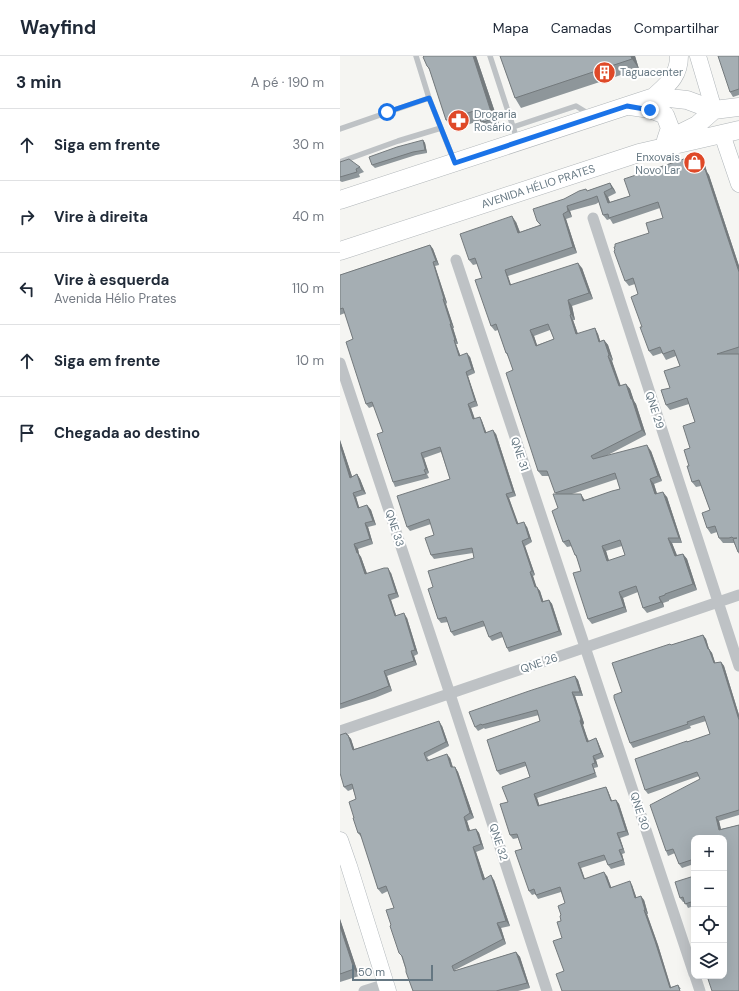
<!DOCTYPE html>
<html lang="pt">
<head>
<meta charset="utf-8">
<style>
  body { margin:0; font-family:"DM Sans",sans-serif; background:#f2f2f3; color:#1f2937 }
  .controls { position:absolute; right:12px; bottom:12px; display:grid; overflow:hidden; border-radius:8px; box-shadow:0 4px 16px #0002 }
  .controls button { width:36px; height:36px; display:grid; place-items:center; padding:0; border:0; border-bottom:1px solid #e0e1e3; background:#fff; color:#1f2937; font:20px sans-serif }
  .scale { position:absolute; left:12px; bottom:10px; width:81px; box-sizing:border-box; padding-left:4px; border:2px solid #657782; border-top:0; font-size:11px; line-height:14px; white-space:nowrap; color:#657782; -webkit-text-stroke:3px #fff; paint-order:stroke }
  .stop { position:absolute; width:12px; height:12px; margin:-9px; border:3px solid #1a73e8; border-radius:50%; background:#fff }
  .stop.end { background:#1a73e8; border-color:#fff; box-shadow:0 1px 4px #0008 }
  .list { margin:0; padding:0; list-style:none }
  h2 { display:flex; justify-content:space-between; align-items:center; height:52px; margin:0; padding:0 16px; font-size:17px }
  h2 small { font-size:13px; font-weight:400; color:#747a83 }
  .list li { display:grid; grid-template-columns:26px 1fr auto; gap:12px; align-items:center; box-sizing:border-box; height:72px; padding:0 16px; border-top:1px solid #e0e1e3 }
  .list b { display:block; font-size:15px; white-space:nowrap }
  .list p { margin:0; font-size:13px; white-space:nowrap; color:#747a83 }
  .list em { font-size:13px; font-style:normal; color:#747a83 }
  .icon { flex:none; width:22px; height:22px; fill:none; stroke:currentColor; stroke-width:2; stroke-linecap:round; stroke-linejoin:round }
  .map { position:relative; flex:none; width:399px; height:935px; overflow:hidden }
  header { display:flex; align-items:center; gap:24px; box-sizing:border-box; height:56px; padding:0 20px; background:#fff; border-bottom:1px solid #e0e1e3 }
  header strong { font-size:19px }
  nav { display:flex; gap:22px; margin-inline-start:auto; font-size:14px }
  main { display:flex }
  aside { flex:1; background:#fff }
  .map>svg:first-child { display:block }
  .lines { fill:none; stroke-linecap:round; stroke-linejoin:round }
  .secondary-casing { stroke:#b0b6ba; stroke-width:17 }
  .primary-casing { stroke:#b1b6b9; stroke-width:19 }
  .lane { stroke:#bec2c5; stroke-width:5.5 }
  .street { stroke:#bec2c5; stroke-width:11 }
  .secondary { stroke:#fff; stroke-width:16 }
  .primary { stroke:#fff; stroke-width:18 }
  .wall { fill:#8e969a; fill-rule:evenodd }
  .shaded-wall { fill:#747a7d }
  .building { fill:#a5aeb3; stroke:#747a7d; fill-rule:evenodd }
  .route { stroke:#1a73e8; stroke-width:5 }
  .labels { text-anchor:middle; stroke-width:4; stroke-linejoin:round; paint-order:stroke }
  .poi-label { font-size:11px; fill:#657782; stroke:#fff; text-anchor:start }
  .street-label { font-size:11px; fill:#657782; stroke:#fff }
</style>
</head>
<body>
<header>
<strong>Wayfind</strong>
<nav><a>Mapa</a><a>Camadas</a><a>Compartilhar</a></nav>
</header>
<main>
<aside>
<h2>3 min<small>A pé · 190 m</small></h2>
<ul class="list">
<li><svg class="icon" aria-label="ahead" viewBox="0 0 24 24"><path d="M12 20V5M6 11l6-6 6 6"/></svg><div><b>Siga em frente</b></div><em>30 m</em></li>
<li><svg class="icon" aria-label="right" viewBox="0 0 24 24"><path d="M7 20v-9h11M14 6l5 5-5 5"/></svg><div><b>Vire à direita</b></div><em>40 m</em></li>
<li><svg class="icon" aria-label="left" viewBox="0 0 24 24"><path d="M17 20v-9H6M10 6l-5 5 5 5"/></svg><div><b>Vire à esquerda</b><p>Avenida Hélio Prates</p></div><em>110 m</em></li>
<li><svg class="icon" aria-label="ahead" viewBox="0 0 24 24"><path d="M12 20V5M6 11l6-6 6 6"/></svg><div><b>Siga em frente</b></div><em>10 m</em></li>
<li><svg class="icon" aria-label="arrive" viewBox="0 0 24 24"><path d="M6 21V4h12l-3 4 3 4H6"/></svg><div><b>Chegada ao destino</b></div></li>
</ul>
</aside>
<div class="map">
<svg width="399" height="935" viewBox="0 0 399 935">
  <rect width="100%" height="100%" fill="#f5f5f2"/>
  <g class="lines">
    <defs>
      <path id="secondary" d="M 358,0 L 374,54
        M 382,78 L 399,128
        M 0,784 L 9,810 L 48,935"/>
      <path id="primary" d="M 314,41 C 328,28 339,20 339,0
        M 290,50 L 310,53 L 325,59 L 330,72 L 326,84
        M 331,82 L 357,69 L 374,54
        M 0,144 L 314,41 L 329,42 L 347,44 L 374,54 L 399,51
        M 0,195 L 299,97 L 399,74"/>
    </defs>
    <use href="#secondary" class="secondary-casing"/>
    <use href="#primary" class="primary-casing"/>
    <path class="lane" d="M 76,0 L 89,42 L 114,105
      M 150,0 L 177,83
      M 173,71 L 236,50 L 249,58
      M 0,73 L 89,42
      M 0,106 L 58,85 L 101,72"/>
    <path class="street" d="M 253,162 L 399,610
      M 116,204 L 354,918
      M 0,307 L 110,638 L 207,935
      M 0,675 L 399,539
      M 355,920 L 360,935
      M 24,935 L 46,928"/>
    <use href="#secondary" class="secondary"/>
    <use href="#primary" class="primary"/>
  </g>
  <path class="wall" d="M 84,0 L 136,0 L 160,71 L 150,75 L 150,74 L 148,75 L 141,64 L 113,74 L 106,64 L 90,15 L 87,10 Z
    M 160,0 L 295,0 L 299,13 L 181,52 L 175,42 Z
    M 399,0 L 399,39 L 393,41 L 390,36 Z
    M 83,84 L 85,87 L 87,97 L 76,99 L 35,112 L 32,109 Z
    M 359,98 L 363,103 L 367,116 L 369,119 L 399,210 L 399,298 L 397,298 L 399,298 L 399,498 L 398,496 L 394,487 L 383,487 L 379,482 L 377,476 L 371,478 L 367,472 L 370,454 L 361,430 L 356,431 L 352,426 L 349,410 L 350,392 L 355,366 L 349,348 L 330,354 L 326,349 L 330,332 L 340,310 L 336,300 L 326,304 L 322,297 L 313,300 L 309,295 L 302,271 L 298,238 L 295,228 L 289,230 L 285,225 L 309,177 L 323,162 L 320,152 L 273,168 L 270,163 L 267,164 L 263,159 L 259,146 L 256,148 L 230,155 L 232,161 L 226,163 L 237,197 L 168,220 L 171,229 L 242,212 L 253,243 L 232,250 L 235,264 L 233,264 L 238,278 L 255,272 L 258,278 L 260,285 L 264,284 L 268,289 L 273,304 L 272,305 L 280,330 L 286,328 L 290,333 L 294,345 L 296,348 L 306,379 L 266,400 L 311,395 L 322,425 L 314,428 L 317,438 L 327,441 L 342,487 L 332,487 L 337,499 L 343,498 L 347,503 L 357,534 L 329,544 L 329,545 L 323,547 L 324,551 L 307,557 L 303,552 L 298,536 L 283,542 L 287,556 L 252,568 L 248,563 L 241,515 L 237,502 L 235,499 L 232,490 L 227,491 L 223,486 L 216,438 L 209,420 L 202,420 L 198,415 L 173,314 L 169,302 L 166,297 L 158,274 L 155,275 L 151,270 L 142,222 L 137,208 L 133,209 L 129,204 L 176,166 L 180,176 L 200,169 L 197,165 L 224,143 L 270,127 L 274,133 L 276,137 L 268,141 L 270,146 L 290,140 ZM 210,274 L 214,283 L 197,289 L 194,280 ZM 277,423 L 280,433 L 245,444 L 244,443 L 232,438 ZM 282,490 L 285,499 L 269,505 L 266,495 Z
    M 0,106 L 20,111 L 24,116 L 19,118 L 20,121 L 2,126 L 0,125 Z
    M 90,189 L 93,193 L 99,209 L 95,210 L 107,247 L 106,248 L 114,272 L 113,272 L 118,288 L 116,288 L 120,299 L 130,301 L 135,317 L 128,320 L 138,350 L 131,352 L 135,363 L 140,361 L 142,365 L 146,376 L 156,378 L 176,440 L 169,442 L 178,468 L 187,471 L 192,486 L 185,490 L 195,519 L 193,520 L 196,531 L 200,535 L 203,545 L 209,544 L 212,548 L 222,579 L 169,596 L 167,592 L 163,581 L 152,585 L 149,581 L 145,570 L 114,580 L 111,576 L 108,566 L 101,567 L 98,563 L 93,531 L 134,502 L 133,497 L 94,503 L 91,499 L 94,479 L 91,468 L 70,475 L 67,471 L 110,423 L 101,396 L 84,402 L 89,417 L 87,418 L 89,422 L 55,431 L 53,426 L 43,376 L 34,350 L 29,352 L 26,348 L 13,283 L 5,257 L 0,259 L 0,219 Z
    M 0,384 L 12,421 L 17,418 L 20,423 L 26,438 L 16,441 L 19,452 L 27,449 L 31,454 L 36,469 L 28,471 L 33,488 L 18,493 L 19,498 L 21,501 L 27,518 L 51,517 L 59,541 L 51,544 L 56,559 L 67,562 L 78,598 L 74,600 L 77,609 L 47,620 L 52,635 L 35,642 L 0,653 Z
    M 363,579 L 366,583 L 369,593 L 372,597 L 375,607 L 381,606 L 384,610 L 399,659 L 399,759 L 379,765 L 381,773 L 399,769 L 384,920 L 384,782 L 354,782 L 354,808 L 342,812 L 339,808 L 335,797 L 328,800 L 326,795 L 360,723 L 359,720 L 308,738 L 305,734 L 347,685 L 348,686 L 370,678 L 366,665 L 350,670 L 351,672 L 293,692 L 290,687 L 282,636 L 331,589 Z
    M 235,620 L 238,624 L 243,640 L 235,640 L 244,667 L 243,669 L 247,681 L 249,685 L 256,682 L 258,686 L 264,701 L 256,704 L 258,711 L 254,712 L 257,721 L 197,742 L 199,749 L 266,731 L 268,735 L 272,745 L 276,744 L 279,748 L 289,779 L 280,782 L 285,797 L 282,798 L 285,809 L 271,813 L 268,809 L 266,804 L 241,812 L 245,823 L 267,820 L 271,831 L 292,829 L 296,841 L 304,844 L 308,858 L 307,858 L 318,889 L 331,931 L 338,929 L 341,933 L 224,915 L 221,859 L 225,847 L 221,836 L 198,843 L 195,838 L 192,839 L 189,835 L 182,793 L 178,782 L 173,783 L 170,779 L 168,746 L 190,721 L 186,710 L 160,719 L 157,715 L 200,665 L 199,659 L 145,673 L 144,672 L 138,675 L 135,671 Z
    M 102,670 L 109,690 L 87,701 L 89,704 L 110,702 L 113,711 L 115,711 L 118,716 L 134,762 L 127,765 L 130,775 L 136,773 L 139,777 L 144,793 L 136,796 L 145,823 L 154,824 L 170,870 L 161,872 L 166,888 L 115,914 L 115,915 L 176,896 L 180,901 L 190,932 L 178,935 L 73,935 L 51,869 L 54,852 L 48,835 L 42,838 L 38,833 L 22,782 L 18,777 L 14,762 L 16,743 L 13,733 L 8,735 L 4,731 L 6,677 L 11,683 L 14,693 Z
    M 354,820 L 354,850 L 348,852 L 345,846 L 343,846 L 340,842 Z
    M 0,863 L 19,920 L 0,926 Z"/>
  <path class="shaded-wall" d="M 133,0 L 136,0 L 160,71 L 153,62 Z
    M 291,0 L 295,0 L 299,13 L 292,3 Z
    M 83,84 L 85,87 L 87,97 L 85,94 Z
    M 359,98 L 363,103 L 367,116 L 369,119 L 399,210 L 399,216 Z
    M 270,127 L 274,133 L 276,137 L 272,132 Z
    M 264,136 L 268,141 L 272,152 L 268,147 Z
    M 227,150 L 230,155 L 232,161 L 228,155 Z
    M 223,158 L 226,163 L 237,197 L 233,191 Z
    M 172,160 L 176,166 L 182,182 L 178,177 Z
    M 90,189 L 93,193 L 99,209 L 96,205 Z
    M 93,206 L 95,210 L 107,247 L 104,243 Z
    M 238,207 L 242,212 L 253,243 L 249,237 Z
    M 165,214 L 168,220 L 173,235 L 170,229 Z
    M 103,243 L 106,248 L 114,272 L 111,268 Z
    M 228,244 L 232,250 L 235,264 L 231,258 Z
    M 230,259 L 233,264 L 240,284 L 236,278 Z
    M 110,268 L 113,272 L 118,288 L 115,284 Z
    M 255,272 L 258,278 L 262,291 L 259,286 Z
    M 190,274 L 194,280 L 199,295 L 196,290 Z
    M 114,284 L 116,288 L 122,304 L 119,300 Z
    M 264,284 L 268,289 L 273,304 L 269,299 Z
    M 127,297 L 130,301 L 135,317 L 132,313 Z
    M 268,300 L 272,305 L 283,336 L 279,330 Z
    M 126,316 L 128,320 L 138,350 L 135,345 Z
    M 286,328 L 290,333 L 294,345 L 296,348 L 306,379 L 302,374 Z
    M 128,348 L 131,352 L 136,367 L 133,363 Z
    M 140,361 L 142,365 L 148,381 L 145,377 Z
    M 153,374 L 156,378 L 176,440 L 173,436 Z
    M 0,384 L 14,426 L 10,422 L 0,389 Z
    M 307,389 L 311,395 L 322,425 L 318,420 Z
    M 81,397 L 84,402 L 89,417 L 86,413 Z
    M 17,418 L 20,423 L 26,438 L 22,434 Z
    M 310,423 L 314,428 L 319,444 L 315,438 Z
    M 323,436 L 327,441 L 342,487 L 339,482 Z
    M 13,437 L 16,441 L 21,457 L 18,452 Z
    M 166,438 L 169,442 L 180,472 L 177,468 Z
    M 241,438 L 244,443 L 247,450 L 243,445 Z
    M 27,449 L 31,454 L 36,469 L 33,465 Z
    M 184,466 L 187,471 L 192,486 L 189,482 Z
    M 25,467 L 28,471 L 33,488 L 30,483 Z
    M 328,482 L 332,487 L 339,505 L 335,500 Z
    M 182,485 L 185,490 L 195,519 L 192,515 Z
    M 14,488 L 18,493 L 19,498 L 21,501 L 29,523 L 25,518 L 17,497 Z
    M 262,490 L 266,495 L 271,511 L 267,505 Z
    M 343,498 L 347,503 L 357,534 L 353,528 Z
    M 48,512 L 51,517 L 59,541 L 56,537 Z
    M 190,516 L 193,520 L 198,535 L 195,531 Z
    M 197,531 L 200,535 L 205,550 L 202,546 Z
    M 279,536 L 283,542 L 287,556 L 284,551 Z
    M 48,539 L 51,544 L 58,565 L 55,560 Z
    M 319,541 L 323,547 L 324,551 L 321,546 Z
    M 209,544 L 212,548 L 222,579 L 219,575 Z
    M 64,557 L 67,562 L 78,598 L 75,594 Z
    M 363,579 L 366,583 L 369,593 L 372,597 L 377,612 L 374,607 L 368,593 Z
    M 71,595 L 74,600 L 77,609 L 74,605 Z
    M 381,606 L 384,610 L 399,659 L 399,664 Z
    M 44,615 L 47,620 L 52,635 L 49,630 Z
    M 235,620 L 238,624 L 243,640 L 240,636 Z
    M 232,636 L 235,640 L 244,667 L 243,669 L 250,690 L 247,686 L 240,665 Z
    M 99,665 L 102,670 L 109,690 L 106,686 Z
    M 6,677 L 11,683 L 16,698 L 13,694 Z
    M 256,682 L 258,686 L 264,701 L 261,697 Z
    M 107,698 L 110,702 L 114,716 L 111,711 Z
    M 253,700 L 256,704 L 258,711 L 255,707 Z
    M 115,711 L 118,716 L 134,762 L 130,757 Z
    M 266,731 L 268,735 L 274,750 L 271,745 Z
    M 194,738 L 197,742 L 201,754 L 198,750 Z
    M 276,744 L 279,748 L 289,779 L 286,775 Z
    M 124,761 L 127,765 L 132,780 L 128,775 Z
    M 376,761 L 379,765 L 382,778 L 379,774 Z
    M 136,773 L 139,777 L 144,793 L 141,788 Z
    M 277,777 L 280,782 L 285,797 L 283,793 Z
    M 133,791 L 136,796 L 147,829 L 143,824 Z
    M 279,794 L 282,798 L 285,809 Z
    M 238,807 L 241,812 L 246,827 L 244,823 Z
    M 264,816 L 267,820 L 273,836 L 270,832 Z
    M 151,819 L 154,824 L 170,870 L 166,865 Z
    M 290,825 L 292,829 L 298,846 L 295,842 Z
    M 301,840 L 304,844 L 308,858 L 305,854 Z
    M 304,854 L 307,858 L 318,889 L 332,935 L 330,932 Z
    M 0,863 L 19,920 L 14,913 L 0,870 Z
    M 157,867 L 161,872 L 166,888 L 163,883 Z
    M 176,896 L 180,901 L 190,932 L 187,927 Z"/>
  <path class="building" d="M 84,0 L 133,0 L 153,62 L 144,66 L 144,65 L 141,66 L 137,54 L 106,64 L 89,12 L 87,10 L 83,1 Z
    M 160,0 L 291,0 L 292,3 L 175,42 Z
    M 378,0 L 399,0 L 399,33 L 390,36 Z
    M 83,84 L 85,94 L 73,96 L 32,109 L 29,101 L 57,91 Z
    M 359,98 L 364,114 L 365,113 L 399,216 L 399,291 L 377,298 L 399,298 L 399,496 L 398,496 L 393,483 L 397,482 L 393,482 L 392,481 L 389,482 L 379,482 L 375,470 L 367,472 L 362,457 L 370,454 L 359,424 L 352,426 L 347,410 L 349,410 L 344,394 L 350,392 L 343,370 L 355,366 L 347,342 L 326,349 L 321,334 L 330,332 L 324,315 L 340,310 L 334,294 L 323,298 L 320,291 L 309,295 L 300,271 L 302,271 L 291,241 L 298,238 L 293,222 L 285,225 L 274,195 L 275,194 L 274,191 L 275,191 L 275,188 L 309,177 L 306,167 L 323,162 L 318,146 L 269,162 L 268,158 L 263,159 L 257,140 L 252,142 L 227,150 L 228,155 L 223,158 L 233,191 L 165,214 L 170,229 L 238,207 L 249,237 L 228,244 L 231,258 L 230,259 L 236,278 L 255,272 L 259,286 L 264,284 L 269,299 L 268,300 L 279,330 L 286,328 L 291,343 L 292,343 L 302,374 L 251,400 L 253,403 L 307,389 L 318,420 L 310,423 L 315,438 L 323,436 L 339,482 L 328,482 L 335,500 L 343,498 L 353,528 L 325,538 L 325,539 L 319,541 L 321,546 L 303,552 L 296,530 L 279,536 L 284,551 L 248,563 L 233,517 L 241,515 L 236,499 L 235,499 L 229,484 L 223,486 L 212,455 L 218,452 L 213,438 L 241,438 L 243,445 L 272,435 L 280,433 L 275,417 L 215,437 L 207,415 L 198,415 L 166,317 L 173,314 L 167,297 L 166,297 L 156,268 L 151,270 L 135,224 L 142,222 L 135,202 L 129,204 L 120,178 L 172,160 L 178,177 L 201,169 L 197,165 L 193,153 L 224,143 L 239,135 L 246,133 L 247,135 L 270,127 L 272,132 L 264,136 L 268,147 L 290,140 L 284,123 ZM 208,268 L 214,283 L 196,290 L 190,274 ZM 280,484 L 285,499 L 267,505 L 262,490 Z
    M 9,103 L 20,111 L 16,113 L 17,116 L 0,121 L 0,106 Z
    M 90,189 L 96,205 L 93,206 L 104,243 L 103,243 L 111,268 L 110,268 L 115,284 L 114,284 L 119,300 L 127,297 L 132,313 L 126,316 L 135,345 L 128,348 L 133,363 L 140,361 L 145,377 L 153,374 L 173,436 L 166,438 L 177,468 L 184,466 L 189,482 L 182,485 L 192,515 L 190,516 L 195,531 L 197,531 L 202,546 L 209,544 L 219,575 L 167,592 L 161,576 L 149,581 L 143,565 L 111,576 L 106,561 L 98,563 L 88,533 L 93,531 L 88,515 L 134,502 L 132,492 L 91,499 L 85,482 L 94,479 L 89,463 L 67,471 L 57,440 L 110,423 L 100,391 L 81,397 L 86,413 L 84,414 L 86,418 L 53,426 L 37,378 L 43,376 L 32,346 L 26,348 L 6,286 L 13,283 L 3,252 L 0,253 L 0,219 Z
    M 0,389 L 10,422 L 17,418 L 22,434 L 13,437 L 18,452 L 27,449 L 33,465 L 25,467 L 30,483 L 14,488 L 17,497 L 18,497 L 25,518 L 44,512 L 48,512 L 56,537 L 48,539 L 55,560 L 64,557 L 75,594 L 71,595 L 74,605 L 44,615 L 49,630 L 31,637 L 0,648 Z
    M 363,579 L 368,593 L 369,593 L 374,607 L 381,606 L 399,664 L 399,754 L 376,761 L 379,774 L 399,769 L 399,935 L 372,935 L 368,923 L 377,920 L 384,920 L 384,782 L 354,782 L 354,803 L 339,808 L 333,793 L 326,795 L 310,749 L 360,723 L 357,716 L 305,734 L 295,703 L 347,685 L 347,686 L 370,678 L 364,660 L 347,666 L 348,668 L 290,687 L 274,642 L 274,639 L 282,636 L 272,607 L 330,588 L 331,589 Z
    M 235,620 L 240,636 L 232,636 L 241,663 L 240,665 L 247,686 L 256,682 L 261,697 L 253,700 L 255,707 L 252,708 L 255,717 L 194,738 L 198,750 L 266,731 L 271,745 L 276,744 L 286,775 L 277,777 L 283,793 L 279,794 L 283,804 L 268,809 L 264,799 L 238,807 L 244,823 L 264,816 L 270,832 L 290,825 L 295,842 L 301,840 L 305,854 L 304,854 L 315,885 L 330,932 L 338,929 L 340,935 L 222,935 L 216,918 L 224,915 L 213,885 L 222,882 L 217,866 L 221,865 L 220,860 L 221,859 L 218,850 L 225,847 L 220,831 L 196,839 L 194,833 L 189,835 L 175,795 L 182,793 L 177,778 L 170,779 L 160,748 L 168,746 L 162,731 L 190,721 L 185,706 L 157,715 L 147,684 L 200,665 L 197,654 L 142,669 L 141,668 L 135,671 L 129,656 L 189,635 Z
    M 99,665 L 106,686 L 84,697 L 87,705 L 107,698 L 111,711 L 115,711 L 130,757 L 124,761 L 128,775 L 136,773 L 141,788 L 133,791 L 143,824 L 151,819 L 166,865 L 157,867 L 163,883 L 112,910 L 114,915 L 176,896 L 187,927 L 156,935 L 73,935 L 66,916 L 66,913 L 62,900 L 59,897 L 50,870 L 51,869 L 46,854 L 54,852 L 46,830 L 38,833 L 20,777 L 18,777 L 13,762 L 14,762 L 9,746 L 16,743 L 12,728 L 4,731 L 0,717 L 0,679 L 6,677 L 7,679 L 8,679 L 13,694 Z
    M 354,820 L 354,845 L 345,848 L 343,841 L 340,842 L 335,826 Z
    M 0,870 L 14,913 L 0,918 Z"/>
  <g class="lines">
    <path class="route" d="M 47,56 L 89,42 L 115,107 L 287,50 L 310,54"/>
  </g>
  <defs>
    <symbol id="building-disc" viewBox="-11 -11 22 22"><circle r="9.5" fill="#df4928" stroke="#fff"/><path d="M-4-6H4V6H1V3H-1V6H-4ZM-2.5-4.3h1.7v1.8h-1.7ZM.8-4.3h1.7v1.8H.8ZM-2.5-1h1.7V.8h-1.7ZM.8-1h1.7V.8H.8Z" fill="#fff"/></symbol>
    <symbol id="pharmacy-disc" viewBox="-11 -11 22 22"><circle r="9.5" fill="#df4928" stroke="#fff"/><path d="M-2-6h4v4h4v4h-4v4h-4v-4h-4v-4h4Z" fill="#fff"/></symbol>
    <symbol id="shop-disc" viewBox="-11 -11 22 22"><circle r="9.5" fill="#df4928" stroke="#fff"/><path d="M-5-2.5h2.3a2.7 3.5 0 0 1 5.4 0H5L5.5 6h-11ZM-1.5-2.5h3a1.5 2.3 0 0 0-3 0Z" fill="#fff"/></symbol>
  </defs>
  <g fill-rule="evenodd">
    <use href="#building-disc" x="252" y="4" width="25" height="25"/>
    <use href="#pharmacy-disc" x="106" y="52" width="25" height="25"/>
    <use href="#shop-disc" x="342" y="94" width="25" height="25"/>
  </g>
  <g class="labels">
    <g class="poi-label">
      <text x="280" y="20">Taguacenter</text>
      <text x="134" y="62">Drogaria<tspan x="134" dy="13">Rosário</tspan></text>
      <text x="340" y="105" text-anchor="end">Enxovais<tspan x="340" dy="13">Novo Lar</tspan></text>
    </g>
    <g class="street-label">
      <text transform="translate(198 130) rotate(-18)" y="4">AVENIDA HÉLIO PRATES</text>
      <text transform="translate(315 354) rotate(72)" y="4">QNE 29</text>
      <text transform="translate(180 398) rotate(72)" y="4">QNE 31</text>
      <text transform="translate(55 472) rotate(72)" y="4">QNE 33</text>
      <text transform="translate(199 607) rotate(-19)" y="4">QNE 26</text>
      <text transform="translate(300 755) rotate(72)" y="4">QNE 30</text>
      <text transform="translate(159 786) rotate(72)" y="4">QNE 32</text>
    </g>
  </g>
</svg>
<div class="controls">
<button>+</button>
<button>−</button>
<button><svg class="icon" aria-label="locate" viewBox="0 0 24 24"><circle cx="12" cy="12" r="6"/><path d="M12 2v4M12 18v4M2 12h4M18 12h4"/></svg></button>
<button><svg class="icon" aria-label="layers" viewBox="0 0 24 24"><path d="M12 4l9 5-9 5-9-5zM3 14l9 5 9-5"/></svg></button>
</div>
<div class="scale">50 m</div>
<div class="stop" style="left:47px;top:56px"></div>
<div class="stop end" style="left:310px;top:54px"></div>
</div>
</main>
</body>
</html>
